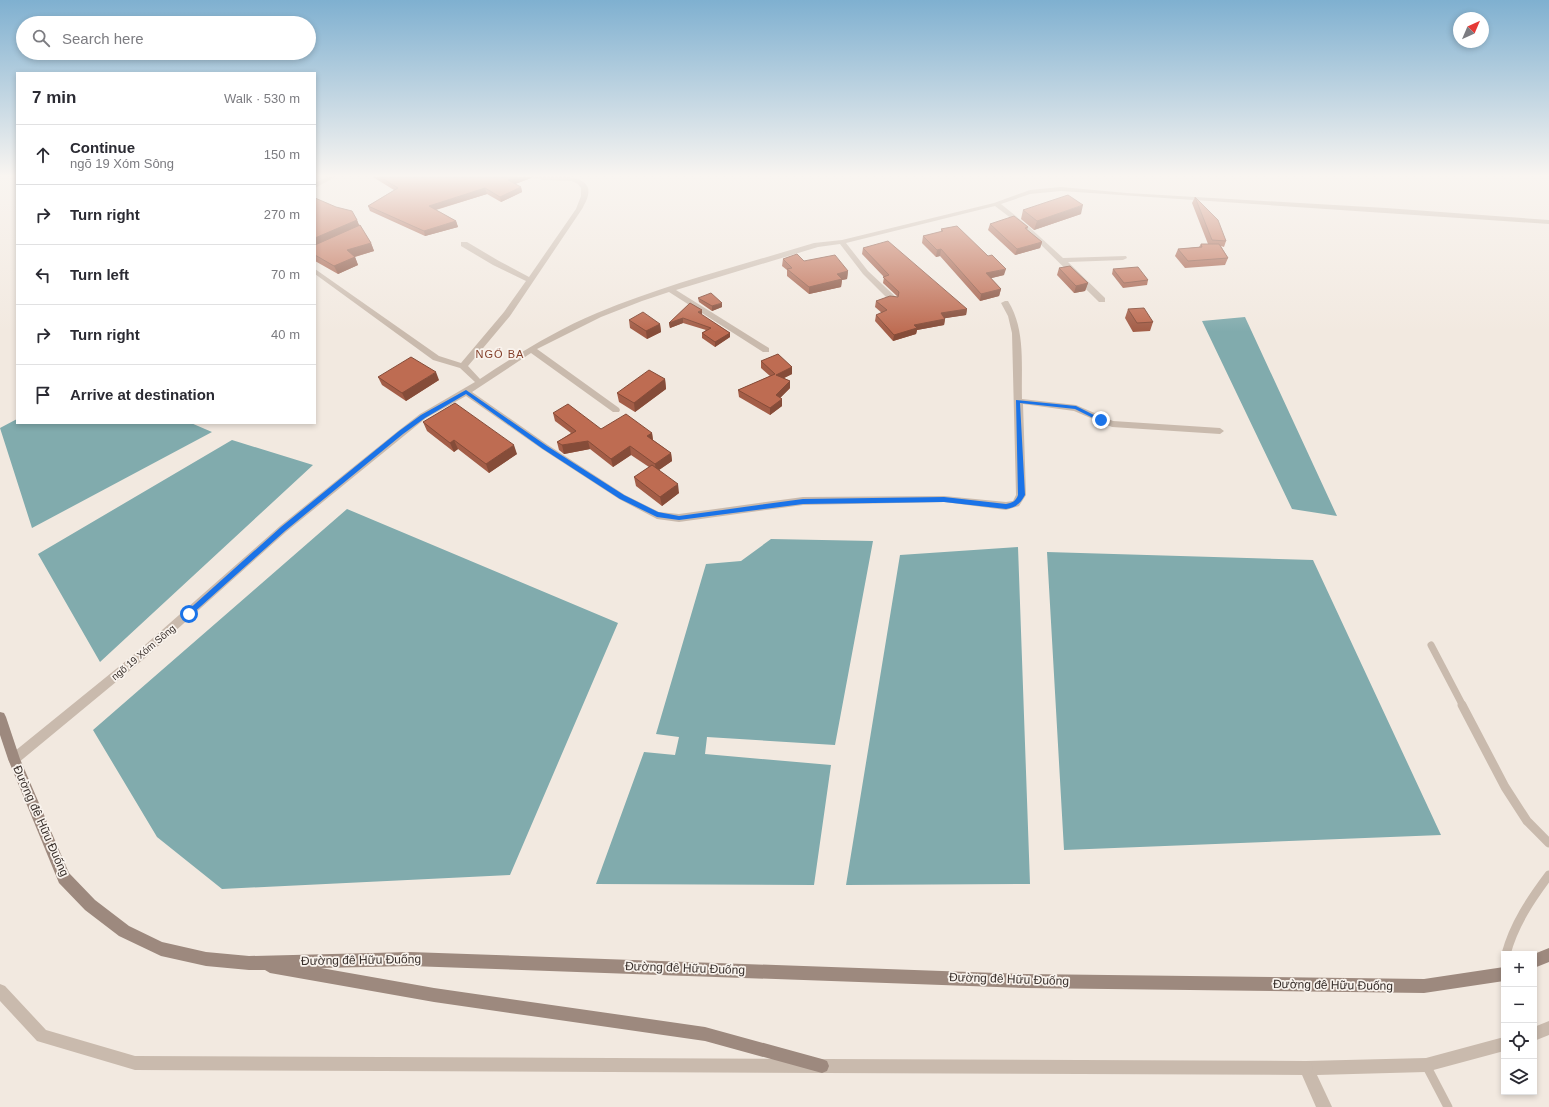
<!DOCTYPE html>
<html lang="en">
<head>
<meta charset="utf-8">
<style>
  body { margin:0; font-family:Arial,sans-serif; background:#f2f2f3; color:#2b2b33 }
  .controls { position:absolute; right:12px; bottom:12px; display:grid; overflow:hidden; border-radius:0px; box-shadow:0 2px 6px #0003 }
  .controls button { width:36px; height:36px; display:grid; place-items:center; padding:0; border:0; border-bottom:1px solid #e1e1e2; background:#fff; color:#2b2b33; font:20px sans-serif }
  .compass { position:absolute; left:1453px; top:12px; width:36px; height:36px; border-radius:50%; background:#fff; box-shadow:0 2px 6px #0003; rotate:44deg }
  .stop { position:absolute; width:12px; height:12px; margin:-9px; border:3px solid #1a73e8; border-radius:50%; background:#fff }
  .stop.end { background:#1a73e8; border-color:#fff; box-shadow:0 1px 4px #0008 }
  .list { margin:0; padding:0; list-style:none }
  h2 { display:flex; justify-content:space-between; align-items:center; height:52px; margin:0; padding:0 16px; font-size:17px }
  h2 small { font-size:13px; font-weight:400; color:#7c7c81 }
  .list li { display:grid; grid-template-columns:26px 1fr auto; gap:12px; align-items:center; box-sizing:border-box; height:60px; padding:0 16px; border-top:1px solid #e1e1e2 }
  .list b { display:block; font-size:15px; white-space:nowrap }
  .list p { margin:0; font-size:13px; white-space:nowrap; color:#7c7c81 }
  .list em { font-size:13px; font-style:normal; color:#7c7c81 }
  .icon { flex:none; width:22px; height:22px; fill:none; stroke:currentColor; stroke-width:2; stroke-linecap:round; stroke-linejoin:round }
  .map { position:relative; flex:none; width:1549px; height:1107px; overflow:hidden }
  .search { position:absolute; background:#fff; box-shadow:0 2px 6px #0003; left:16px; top:16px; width:300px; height:44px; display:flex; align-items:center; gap:10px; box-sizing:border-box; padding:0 14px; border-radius:22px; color:#7c7c81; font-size:15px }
  .panel { position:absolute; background:#fff; box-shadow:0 2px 6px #0003; left:16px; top:72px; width:300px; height:352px; border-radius:0px }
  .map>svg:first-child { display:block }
  .water { fill:#81abad }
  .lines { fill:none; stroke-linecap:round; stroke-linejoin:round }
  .service-far1 { stroke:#c9baad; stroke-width:7 }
  .service { stroke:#c9baad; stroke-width:9 }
  .minor { fill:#c9baad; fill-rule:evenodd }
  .tertiary { fill:#c9baad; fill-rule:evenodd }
  .secondary { fill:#9d897e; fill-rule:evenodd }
  .wall { fill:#a35d47 }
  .shaded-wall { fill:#854c39 }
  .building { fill:#be6c52; stroke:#854c39 }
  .route { fill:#1a73e8 }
  .labels { text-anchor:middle; stroke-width:3.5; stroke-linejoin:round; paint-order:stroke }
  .street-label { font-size:10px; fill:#382f2b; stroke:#f9f3ed }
  .neighbourhood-label { font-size:11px; letter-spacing:1px; fill:#823e29; stroke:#f9f3ed }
  .near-street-label { font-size:12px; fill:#382f2b; stroke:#f9f3ed }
</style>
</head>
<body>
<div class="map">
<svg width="1549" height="1107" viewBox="0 0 1549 1107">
  <rect width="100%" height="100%" fill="#f2e9e0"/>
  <path class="water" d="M 1245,317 L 1337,516 L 1292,509 L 1202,321 Z
    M 17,419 L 17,423 L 191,423 L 212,432 L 32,528 L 0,428 Z
    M 232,440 L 313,465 L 100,662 L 38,554 Z
    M 347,509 L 618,623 L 510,875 L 222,889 L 157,837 L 93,730 Z
    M 771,539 L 873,541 L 835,745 L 707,737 L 705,754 L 831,765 L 814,885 L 596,884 L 644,752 L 675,755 L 679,737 L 656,734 L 706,564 L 741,561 Z
    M 1018,547 L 1030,884 L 846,885 L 900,555 Z
    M 1047,552 L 1313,560 L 1441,835 L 1064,850 Z"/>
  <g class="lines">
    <path class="service-far1" d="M 1431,645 L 1463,706"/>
    <path class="service" d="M 1462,705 L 1505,787 L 1527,821 L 1549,843
      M 1506,954 C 1514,924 1531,899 1549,875
      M 1426,1065 L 1448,1107"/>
    <path class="minor" d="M 327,177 L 335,177 L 315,188 L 315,183 Z
      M 532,177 C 545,177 583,172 588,188 C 590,195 585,203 582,209 L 510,316 L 468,366 L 480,379 C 518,354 556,330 597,313 C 667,284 742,265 814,243 L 842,240 L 994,203 L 1030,190 L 1061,187 L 1127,193 L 1386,208 L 1549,220 L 1549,224 L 1061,191 L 1030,194 L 1001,204 L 1028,226 L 1063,258 L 1126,256 L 1127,258 L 1123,260 L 1068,262 L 1105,298 L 1105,302 L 1099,302 L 1024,228 L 995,206 L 846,243 L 868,271 L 897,298 L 897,302 L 891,302 L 863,274 L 840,244 L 818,247 L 676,290 L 769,348 L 769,352 L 763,352 L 669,292 L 642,301 L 601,317 L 537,349 L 619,408 L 620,410 L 619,412 L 613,412 L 531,353 L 472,392 L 548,445 L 625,495 L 659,512 L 679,514 L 803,497 L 944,496 L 1006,502 L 1013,501 L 1016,495 L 1012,333 L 1008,316 L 1001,303 L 1005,301 L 1008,301 C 1026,330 1021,366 1022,399 L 1076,405 L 1113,421 L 1220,428 L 1224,431 L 1220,434 L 1112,427 L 1074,411 L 1023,404 L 1026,495 L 1019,506 L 1006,510 L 944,502 L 803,505 L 679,522 L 657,519 L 619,499 L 542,449 L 466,396 L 426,418 L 286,532 L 145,658 L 18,763 L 14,765 L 10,763 L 8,759 L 10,755 L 137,652 L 280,526 L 398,431 L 420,414 L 475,382 L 460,368 L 433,360 L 315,274 L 315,269 L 439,356 L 461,363 L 504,312 L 526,281 L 493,265 L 461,246 L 461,242 L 467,242 L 499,261 L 529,277 L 576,209 L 581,196 L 581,188 L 578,184 L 572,181 L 544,180 Z
      M 1549,1021 L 1549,1035 L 1534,1041 L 1534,1027 Z
      M 1504,1037 L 1504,1051 L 1426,1072 L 1317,1075 L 1332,1107 L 1316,1107 L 1299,1068 L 1301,1063 L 1306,1061 L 1426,1058 Z"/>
    <path class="tertiary" d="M 0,984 L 5,986 L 46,1030 L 135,1056 L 1306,1061 L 1311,1063 L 1313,1068 L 1311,1073 L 1306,1075 L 135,1070 L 37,1041 L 0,1001 Z"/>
    <path class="secondary" d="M 0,712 L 4,713 L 6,717 L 20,759 L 69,873 L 95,900 L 129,926 L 162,942 L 206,952 L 249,956 L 410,952 L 1026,974 L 1424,979 L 1504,967 L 1504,981 L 1424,993 L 1026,988 L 410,966 L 321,968 L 434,988 L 705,1027 L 822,1059 L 827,1061 L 829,1066 L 827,1071 L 822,1073 L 705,1041 L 434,1002 L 270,973 L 265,970 L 249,970 L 206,966 L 161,956 L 119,936 L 85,910 L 59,883 L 8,759 L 0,735 Z
      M 1549,948 L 1549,962 L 1534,968 L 1534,954 Z"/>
  </g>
  <path class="wall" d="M 373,177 L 532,177 L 531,178 L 515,184 L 521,187 L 522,192 L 501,202 L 487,194 L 436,210 L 456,221 L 458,227 L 425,236 L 370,211 L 368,206 L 394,190 Z
    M 1195,197 L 1226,241 L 1224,247 L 1221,246 L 1228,258 L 1225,265 L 1185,268 L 1175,256 L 1178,249 L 1199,247 L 1201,244 L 1208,244 L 1192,203 Z
    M 315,198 L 357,220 L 359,226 L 371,243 L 374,251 L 355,257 L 358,265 L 338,274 L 315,261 Z
    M 1023,210 L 1081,214 L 1034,230 L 1021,219 Z
    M 990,224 L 1028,227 L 1027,230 L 1042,242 L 1040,248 L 1015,255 L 988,230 Z
    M 941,229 L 1004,275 L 991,278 L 1001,289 L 999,296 L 980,301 L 940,256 L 936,257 L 922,243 L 923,236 L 941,232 Z
    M 863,248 L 967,309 L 966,315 L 945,318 L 945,319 L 944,325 L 917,330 L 916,334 L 893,341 L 875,321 L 876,315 L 882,313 L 875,307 L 876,301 L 898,297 L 883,283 L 884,277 L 862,254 Z
    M 783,259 L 804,261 L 848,271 L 847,279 L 842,280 L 841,287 L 809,294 L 787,276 L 787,270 L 782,266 Z
    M 1059,268 L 1088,283 L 1085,291 L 1074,293 L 1057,275 Z
    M 1113,269 L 1148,280 L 1147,285 L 1123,288 L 1112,274 Z
    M 698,298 L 722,307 L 712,311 L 699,302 Z
    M 690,303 L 702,315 L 730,333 L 730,337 L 715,347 L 702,338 L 702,333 L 706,330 L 683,323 L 670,328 L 669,323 Z
    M 1128,309 L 1153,322 L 1150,331 L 1133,332 L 1125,318 Z
    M 629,320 L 660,324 L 661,332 L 647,339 L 630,328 Z
    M 761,361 L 792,367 L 792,374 L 784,378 L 790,381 L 790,388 L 780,398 L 782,406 L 770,415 L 739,397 L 738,390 L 770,376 L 761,368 Z
    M 378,377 L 439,380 L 406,401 L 382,385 Z
    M 665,379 L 666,389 L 635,412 L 619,402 L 617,393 Z
    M 553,413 L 601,429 L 652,433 L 653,440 L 671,453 L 672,461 L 659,470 L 679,493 L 662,506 L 636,486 L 634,477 L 649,467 L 631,455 L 613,467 L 590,449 L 564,454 L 559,450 L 557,442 L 571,433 L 555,421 Z
    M 423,422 L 517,454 L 489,473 L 458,449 L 454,452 L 427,431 Z"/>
  <path class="shaded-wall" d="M 518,177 L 532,177 L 531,178 L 510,186 L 508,180 Z
    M 521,187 L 522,192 L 501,202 L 500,197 Z
    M 485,188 L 487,194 L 431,211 L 429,206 Z
    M 1083,205 L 1081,214 L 1034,230 L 1037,221 Z
    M 357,220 L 360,227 L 315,247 L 315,238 Z
    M 456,221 L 458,227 L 425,236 L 424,231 Z
    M 1042,242 L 1040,248 L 1015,255 L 1017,249 Z
    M 371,243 L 374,251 L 350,258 L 347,250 Z
    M 941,249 L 940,256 L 936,257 L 937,250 Z
    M 355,257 L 358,265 L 338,274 L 334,266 Z
    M 1006,269 L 1004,275 L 984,280 L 986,273 Z
    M 848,271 L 847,279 L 842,280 L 841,287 L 809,294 L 809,287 L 837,274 Z
    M 1088,283 L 1085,291 L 1074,293 L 1076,286 Z
    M 1001,289 L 999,296 L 980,301 L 981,294 Z
    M 722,303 L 722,307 L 712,311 L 712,306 Z
    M 967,309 L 966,315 L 940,319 L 941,313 Z
    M 702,310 L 702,315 L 698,312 Z
    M 683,318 L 683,323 L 670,328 L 669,323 Z
    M 945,319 L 944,325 L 917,330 L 916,334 L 893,341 L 894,335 L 914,325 Z
    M 660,324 L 661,332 L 647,339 L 646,331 Z
    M 730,333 L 730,337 L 715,347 L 715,342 Z
    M 792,367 L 792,374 L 776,382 L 776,375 Z
    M 436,372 L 439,380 L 406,401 L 402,393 Z
    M 665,379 L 666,389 L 635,412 L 634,403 Z
    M 790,381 L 790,388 L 776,402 L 776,395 Z
    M 782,399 L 782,406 L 770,415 L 770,408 Z
    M 652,433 L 653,441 L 647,436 Z
    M 454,440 L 458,449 L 454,452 L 450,443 Z
    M 588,441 L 590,449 L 564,454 L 562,445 Z
    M 514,445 L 517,454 L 489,473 L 486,464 Z
    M 630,446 L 631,455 L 613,467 L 611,459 Z
    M 671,453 L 672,461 L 656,472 L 655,464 Z
    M 678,484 L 679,493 L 662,506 L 660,497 Z"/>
  <path class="building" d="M 380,177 L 518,177 L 508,180 L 521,187 L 500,197 L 485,188 L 429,206 L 456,221 L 424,231 L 368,206 L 398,188 Z
    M 1068,195 L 1083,205 L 1037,221 L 1023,210 Z
    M 1195,197 L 1218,220 L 1226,241 L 1212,240 Z
    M 315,198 L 336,207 L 352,211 L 357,220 L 315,238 Z
    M 1014,216 L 1028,227 L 1025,228 L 1042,242 L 1017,249 L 990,224 Z
    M 360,225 L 371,243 L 347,250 L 355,257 L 334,266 L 315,255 L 315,245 Z
    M 957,226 L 988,256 L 992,255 L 1006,269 L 986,273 L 1001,289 L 981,294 L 941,249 L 937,250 L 923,236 L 943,231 L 941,229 Z
    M 888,241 L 967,309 L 941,313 L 945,319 L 914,325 L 917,328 L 894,335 L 876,315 L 887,310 L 876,301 L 890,296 L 898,297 L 899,292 L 883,277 L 889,275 L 863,248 Z
    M 1201,244 L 1219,244 L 1228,258 L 1188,261 L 1178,249 L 1202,247 Z
    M 797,254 L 804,261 L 835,255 L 848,271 L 837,274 L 842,279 L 809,287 L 787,269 L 792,268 L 783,259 Z
    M 1070,266 L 1088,283 L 1076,286 L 1059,268 Z
    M 1138,267 L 1148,280 L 1124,283 L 1113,269 Z
    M 711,293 L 722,303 L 712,306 L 698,298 Z
    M 690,303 L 702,310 L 698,312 L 730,333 L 715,342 L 702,333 L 711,328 L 683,318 L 669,323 Z
    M 1144,308 L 1153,322 L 1137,323 L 1128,309 Z
    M 643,312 L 660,324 L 646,331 L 629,320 Z
    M 778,354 L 792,367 L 776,375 L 790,381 L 776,395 L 782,399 L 770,408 L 738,390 L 775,374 L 761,361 Z
    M 411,357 L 436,372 L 402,393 L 378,377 Z
    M 649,370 L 665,379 L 634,403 L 617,393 Z
    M 455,403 L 514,445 L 486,464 L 454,440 L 450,443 L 423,422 Z
    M 568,404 L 601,429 L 626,414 L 652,433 L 647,436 L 671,453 L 655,464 L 630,446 L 611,459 L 588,441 L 562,445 L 557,442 L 576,431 L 553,413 Z
    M 652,465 L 678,484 L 660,497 L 634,477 Z"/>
  <linearGradient id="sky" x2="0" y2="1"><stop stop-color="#7fb0d0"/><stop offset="0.53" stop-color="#f9f5f1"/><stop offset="1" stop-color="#f9f5f1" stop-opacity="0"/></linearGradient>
  <rect width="1549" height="332" fill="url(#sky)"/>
  <path class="route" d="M 466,390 L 547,446 L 624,495 L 658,512 L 679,516 L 803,499 L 944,497 L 1006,504 C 1012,503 1016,501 1018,495 L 1016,400 L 1076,406 L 1104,420 L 1099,421 L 1075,409 L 1020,403 L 1025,495 C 1020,504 1016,507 1006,509 L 944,502 L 803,504 L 679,520 L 657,517 L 620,499 L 543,449 L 466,394 L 425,418 L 403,434 L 285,531 L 191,615 L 186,615 L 186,612 L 281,527 L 399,431 L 421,415 Z"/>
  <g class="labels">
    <g class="street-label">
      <text transform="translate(143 652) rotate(-40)" y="4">ngõ 19 Xóm Sông</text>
    </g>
    <g class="neighbourhood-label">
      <text x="500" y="358">NGỔ BA</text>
    </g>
    <g class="near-street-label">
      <text transform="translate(41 821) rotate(66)" y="4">Đường đê Hữu Đuống</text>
      <text transform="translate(361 960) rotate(-1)" y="4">Đường đê Hữu Đuống</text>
      <text transform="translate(685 968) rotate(2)" y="4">Đường đê Hữu Đuống</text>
      <text transform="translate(1009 979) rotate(2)" y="4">Đường đê Hữu Đuống</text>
      <text transform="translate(1333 985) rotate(1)" y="4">Đường đê Hữu Đuống</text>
    </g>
  </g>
</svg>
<div class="controls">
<button>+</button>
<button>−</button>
<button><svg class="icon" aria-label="locate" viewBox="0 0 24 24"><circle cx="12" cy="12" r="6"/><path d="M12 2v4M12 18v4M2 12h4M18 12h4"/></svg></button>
<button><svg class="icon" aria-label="layers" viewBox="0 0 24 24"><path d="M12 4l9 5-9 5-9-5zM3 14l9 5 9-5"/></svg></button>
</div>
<svg class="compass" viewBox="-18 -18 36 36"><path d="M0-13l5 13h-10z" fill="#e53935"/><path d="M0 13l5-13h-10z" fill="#7c7c81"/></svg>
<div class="stop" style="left:189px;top:614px"></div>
<div class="stop end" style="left:1101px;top:420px"></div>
<div class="search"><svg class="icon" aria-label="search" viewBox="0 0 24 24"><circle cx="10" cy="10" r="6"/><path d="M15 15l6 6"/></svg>Search here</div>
<section class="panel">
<h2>7 min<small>Walk · 530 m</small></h2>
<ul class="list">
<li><svg class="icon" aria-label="ahead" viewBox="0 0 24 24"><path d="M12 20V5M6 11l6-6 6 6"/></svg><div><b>Continue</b><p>ngõ 19 Xóm Sông</p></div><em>150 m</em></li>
<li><svg class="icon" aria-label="right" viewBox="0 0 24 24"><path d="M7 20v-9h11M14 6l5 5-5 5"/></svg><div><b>Turn right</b></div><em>270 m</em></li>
<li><svg class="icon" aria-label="left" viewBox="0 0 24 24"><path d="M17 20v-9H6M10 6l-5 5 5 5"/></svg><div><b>Turn left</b></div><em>70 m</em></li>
<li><svg class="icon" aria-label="right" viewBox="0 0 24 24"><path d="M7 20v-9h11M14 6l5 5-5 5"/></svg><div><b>Turn right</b></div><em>40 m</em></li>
<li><svg class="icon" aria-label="arrive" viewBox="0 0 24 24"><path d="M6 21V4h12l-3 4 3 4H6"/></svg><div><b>Arrive at destination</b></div></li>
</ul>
</section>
</div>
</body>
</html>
